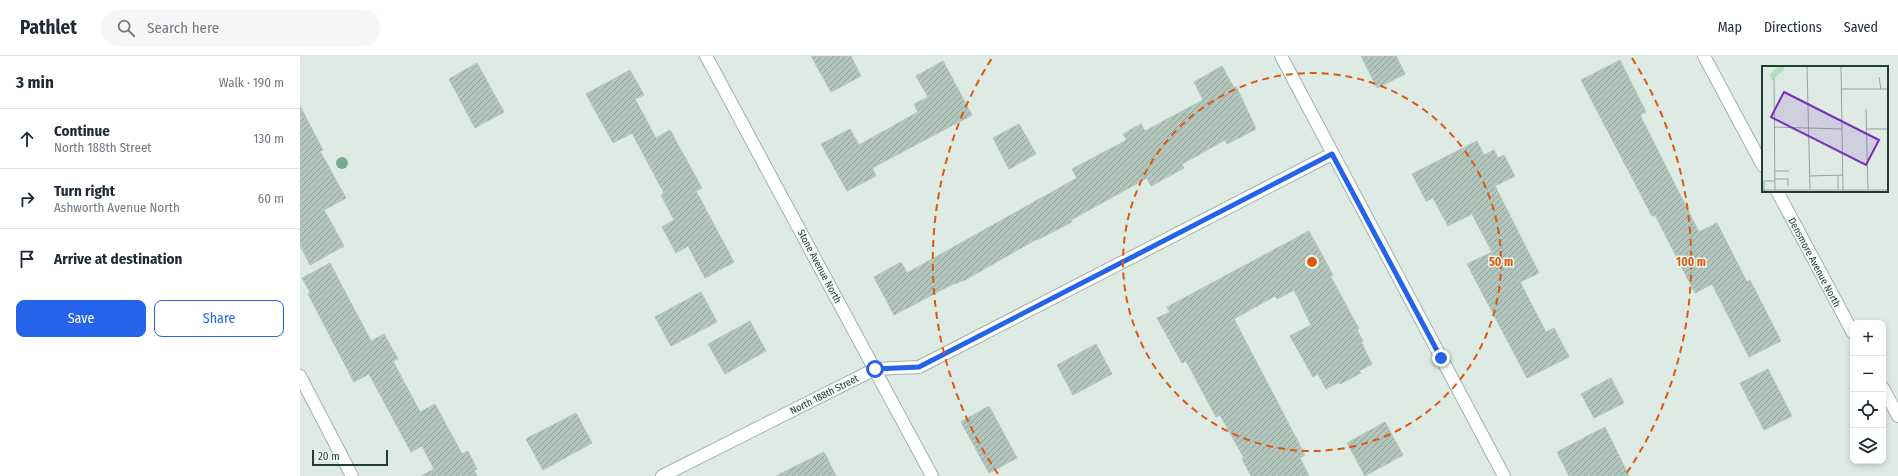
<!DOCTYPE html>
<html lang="en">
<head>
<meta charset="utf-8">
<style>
  body { margin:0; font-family:"Fira Sans Condensed",sans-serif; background:#f6f6f7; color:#1f2937 }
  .controls { position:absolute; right:12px; bottom:12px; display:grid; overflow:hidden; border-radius:8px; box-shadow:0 2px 6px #0003 }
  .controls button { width:36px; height:36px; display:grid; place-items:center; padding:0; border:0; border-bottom:1px solid #e0e1e3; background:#fff; color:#1f2937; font:20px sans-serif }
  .scale { position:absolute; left:12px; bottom:10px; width:76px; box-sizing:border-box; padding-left:4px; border:2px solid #1e3d34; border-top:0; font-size:11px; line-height:14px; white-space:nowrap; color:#1e3d34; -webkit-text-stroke:3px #eff8f3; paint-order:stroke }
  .stop { position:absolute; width:12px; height:12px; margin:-9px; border:3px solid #2563eb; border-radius:50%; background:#fff }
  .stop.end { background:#2563eb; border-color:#fff; box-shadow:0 1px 4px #0008 }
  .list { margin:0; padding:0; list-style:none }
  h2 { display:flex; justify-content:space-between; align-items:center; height:52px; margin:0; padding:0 16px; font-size:17px }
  h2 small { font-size:13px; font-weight:400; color:#747a83 }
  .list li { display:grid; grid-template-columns:26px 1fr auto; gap:12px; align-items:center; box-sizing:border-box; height:60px; padding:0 16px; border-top:1px solid #e0e1e3 }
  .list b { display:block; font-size:15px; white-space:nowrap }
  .list p { margin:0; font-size:13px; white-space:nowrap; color:#747a83 }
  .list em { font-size:13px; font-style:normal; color:#747a83 }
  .actions { display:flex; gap:8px; padding:12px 16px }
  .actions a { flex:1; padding:9px 0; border:1px solid #2563eb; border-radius:8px; text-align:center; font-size:14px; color:#2563eb }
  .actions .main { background:#2563eb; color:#fff }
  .icon { flex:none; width:22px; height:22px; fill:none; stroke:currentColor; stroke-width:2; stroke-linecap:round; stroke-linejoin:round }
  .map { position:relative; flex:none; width:1598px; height:420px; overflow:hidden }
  header { display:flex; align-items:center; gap:24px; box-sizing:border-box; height:56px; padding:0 20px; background:#fff; border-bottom:1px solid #e0e1e3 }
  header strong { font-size:19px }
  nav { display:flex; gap:22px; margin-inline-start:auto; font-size:14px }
  .search { width:280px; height:36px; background:#f6f6f7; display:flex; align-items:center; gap:10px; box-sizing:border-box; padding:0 14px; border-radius:22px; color:#747a83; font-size:15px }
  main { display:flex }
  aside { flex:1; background:#fff }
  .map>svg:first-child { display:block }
  .building { fill:url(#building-hatch); stroke:#b0c6bc }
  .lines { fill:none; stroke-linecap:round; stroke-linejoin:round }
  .minor-casing { stroke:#a1b3ac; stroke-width:14 }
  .tertiary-casing { stroke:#a1b3ac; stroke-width:14 }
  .minor { stroke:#fff; stroke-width:12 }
  .tertiary { stroke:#fff; stroke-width:12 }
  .tree { fill:#78ab8c }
  .route { stroke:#2563eb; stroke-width:5 }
  .ring { fill:none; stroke:#de580e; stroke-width:2; stroke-dasharray:7 5 }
  .labels { text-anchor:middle; stroke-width:3; stroke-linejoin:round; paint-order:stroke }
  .street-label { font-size:10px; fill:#1e3d34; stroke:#eff8f3 }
  .inset-road { fill:none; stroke:#91a59e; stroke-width:1 }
  .view { fill:#7b2cbf; fill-opacity:0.15; stroke:#7b2cbf; stroke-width:2 }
  .inset-edge { fill:none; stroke:#1e3d34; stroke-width:2 }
  .centre { fill:#de580e; stroke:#eff8f3; stroke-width:2 }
  .ring-label { font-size:12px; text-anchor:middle; font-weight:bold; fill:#de580e; stroke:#eff8f3; stroke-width:3; stroke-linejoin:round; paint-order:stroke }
</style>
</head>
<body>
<header>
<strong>Pathlet</strong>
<div class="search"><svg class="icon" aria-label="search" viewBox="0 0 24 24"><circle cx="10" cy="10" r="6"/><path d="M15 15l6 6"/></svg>Search here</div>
<nav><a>Map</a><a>Directions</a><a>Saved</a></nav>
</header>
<main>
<aside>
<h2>3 min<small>Walk · 190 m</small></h2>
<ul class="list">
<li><svg class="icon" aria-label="ahead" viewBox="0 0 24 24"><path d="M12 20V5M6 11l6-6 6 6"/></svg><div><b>Continue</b><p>North 188th Street</p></div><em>130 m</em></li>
<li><svg class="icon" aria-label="right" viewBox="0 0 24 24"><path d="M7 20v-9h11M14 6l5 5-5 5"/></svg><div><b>Turn right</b><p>Ashworth Avenue North</p></div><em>60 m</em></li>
<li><svg class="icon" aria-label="arrive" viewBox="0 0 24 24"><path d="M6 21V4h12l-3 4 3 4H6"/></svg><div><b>Arrive at destination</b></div></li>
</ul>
<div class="actions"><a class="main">Save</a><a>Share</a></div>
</aside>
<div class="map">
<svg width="1598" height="420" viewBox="0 0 1598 420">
  <defs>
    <pattern id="building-hatch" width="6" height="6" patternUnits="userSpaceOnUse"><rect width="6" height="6" fill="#b3c6be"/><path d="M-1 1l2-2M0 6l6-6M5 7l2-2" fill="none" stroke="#91a29b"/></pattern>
  </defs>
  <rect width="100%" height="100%" fill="#deebe5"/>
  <path class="building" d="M 511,0 L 551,0 L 561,20 L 531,36 Z
    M 1061,0 L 1096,0 L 1105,18 L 1077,32 Z
    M 1320,4 L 1346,56 L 1340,59 L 1399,176 L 1417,167 L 1447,226 L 1450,224 L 1481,285 L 1449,301 L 1412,228 L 1395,237 L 1355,159 L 1352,160 L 1281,24 Z
    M 643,5 L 672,59 L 572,112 L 576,120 L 547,135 L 521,88 L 550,73 L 559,89 L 618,56 L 614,48 L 628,41 L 616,20 Z
    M 177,7 L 204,56 L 175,72 L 149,23 Z
    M 922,10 L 934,32 L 936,30 L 956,73 L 927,88 L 925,84 L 882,108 L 884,112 L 851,130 L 847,122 L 771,164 L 772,166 L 737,184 L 737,183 L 665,224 L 651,229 L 594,259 L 574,221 L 601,206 L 607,217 L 777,122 L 772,113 L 827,84 L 823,78 L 841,68 L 845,75 L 903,44 L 894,26 Z
    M 330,14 L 344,39 L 335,43 L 356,82 L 370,74 L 402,132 L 396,135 L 434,206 L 405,222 L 388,190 L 376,197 L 362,171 L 374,164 L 361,139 L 364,137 L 332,77 L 313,87 L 286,38 Z
    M 0,50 L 23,94 L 20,95 L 46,142 L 24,154 L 44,190 L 10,209 L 0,189 Z
    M 719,68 L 736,98 L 709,113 L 693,82 Z
    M 1177,85 L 1184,99 L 1194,94 L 1198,102 L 1204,99 L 1215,120 L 1195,130 L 1239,217 L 1220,226 L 1246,276 L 1254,272 L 1269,301 L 1227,322 L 1167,208 L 1192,196 L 1172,158 L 1148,170 L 1133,142 L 1126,145 L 1112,118 Z
    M 1009,175 L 1033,219 L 1031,221 L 1059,273 L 1057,274 L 1063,285 L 1061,286 L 1072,308 L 1059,315 L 1061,317 L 1040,328 L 1039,326 L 1026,333 L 1018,318 L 1013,321 L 990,280 L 1011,269 L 994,234 L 977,243 L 975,240 L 934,263 L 1005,399 L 1000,402 L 1009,420 L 951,420 L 942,403 L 944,402 L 920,359 L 916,361 L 886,305 L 882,307 L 857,262 L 870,256 L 867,251 Z
    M 30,207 L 71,285 L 84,278 L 98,303 L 93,305 L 120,356 L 135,348 L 162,398 L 168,395 L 177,413 L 174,414 L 177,420 L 121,420 L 134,413 L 122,390 L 111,396 L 69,318 L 54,326 L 8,238 L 10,236 L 2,222 Z
    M 401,236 L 417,266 L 371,290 L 355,261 Z
    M 450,265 L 466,295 L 425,318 L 408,288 Z
    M 796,288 L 812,318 L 773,339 L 757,309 Z
    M 1468,313 L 1492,360 L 1464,374 L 1440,327 Z
    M 1311,322 L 1324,347 L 1294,362 L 1281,338 Z
    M 689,350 L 717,402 L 689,417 L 661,366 Z
    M 276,357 L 292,387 L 243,414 L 226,383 Z
    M 1085,366 L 1103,399 L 1065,420 L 1047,387 Z
    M 1305,371 L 1329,420 L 1269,420 L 1257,396 Z
    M 524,396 L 536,420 L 476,420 Z"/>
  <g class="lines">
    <defs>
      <path id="minor" d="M 406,0 L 632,420
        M 1404,0 L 1463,110
        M 1477,135 L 1553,277
        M 0,320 L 52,420
        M 1583,332 L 1598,360
        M 362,420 L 575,313 L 619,311 L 1032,98"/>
      <path id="tertiary" d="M 981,0 L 1204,420"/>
    </defs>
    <use href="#minor" class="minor-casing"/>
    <use href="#tertiary" class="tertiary-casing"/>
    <use href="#minor" class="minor"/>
    <use href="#tertiary" class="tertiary"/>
  </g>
  <circle class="tree" cx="42" cy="107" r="6"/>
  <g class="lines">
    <path class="route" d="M 575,313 L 619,311 L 1032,98 L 1141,302"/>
  </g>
  <g class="ring">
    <circle cx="1012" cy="206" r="189"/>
    <path d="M698 418A379 379 0 0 1 692 2M1332 2A379 379 0 0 1 1326 418"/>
  </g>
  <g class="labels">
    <g class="street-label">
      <text transform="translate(1515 206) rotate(62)" y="4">Densmore Avenue North</text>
      <text transform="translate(520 210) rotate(62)" y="4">Stone Avenue North</text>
      <text transform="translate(524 338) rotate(-27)" y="4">North 188th Street</text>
    </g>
  </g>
  <g transform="translate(1462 10)">
    <rect width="126" height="126" fill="#deebe5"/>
    <path d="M 17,0 L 22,0 L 22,4 L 9,15 L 8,8 Z" fill="#b4dfbf"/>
    <path class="inset-road" d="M 45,0 L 48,123M 79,0 L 81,126M 117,11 L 119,23M 12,12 L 13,126M 80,23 L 126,23M 104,43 L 106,124M 12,61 L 80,63M 105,63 L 126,63M 13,105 L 27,105M 76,109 L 76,124M 47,110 L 81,109M 13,113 L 26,113 L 26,120M 0,124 L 126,124M 2,126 L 2,115 L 13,115"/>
    <path class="view" d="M 22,26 L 117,74 L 104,99 L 9,51 Z"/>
    <rect width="126" height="126" class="inset-edge"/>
  </g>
  <circle cx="1012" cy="206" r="6" class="centre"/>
  <g class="ring-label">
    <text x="1201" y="210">50 m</text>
    <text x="1391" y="210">100 m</text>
  </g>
</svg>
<div class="controls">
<button>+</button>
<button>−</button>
<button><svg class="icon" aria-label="locate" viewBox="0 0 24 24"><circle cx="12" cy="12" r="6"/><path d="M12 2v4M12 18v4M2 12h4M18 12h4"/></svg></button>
<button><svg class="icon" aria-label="layers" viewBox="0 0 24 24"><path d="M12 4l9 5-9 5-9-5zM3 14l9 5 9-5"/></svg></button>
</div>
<div class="scale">20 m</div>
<div class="stop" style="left:575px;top:313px"></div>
<div class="stop end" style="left:1141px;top:302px"></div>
</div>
</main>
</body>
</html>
